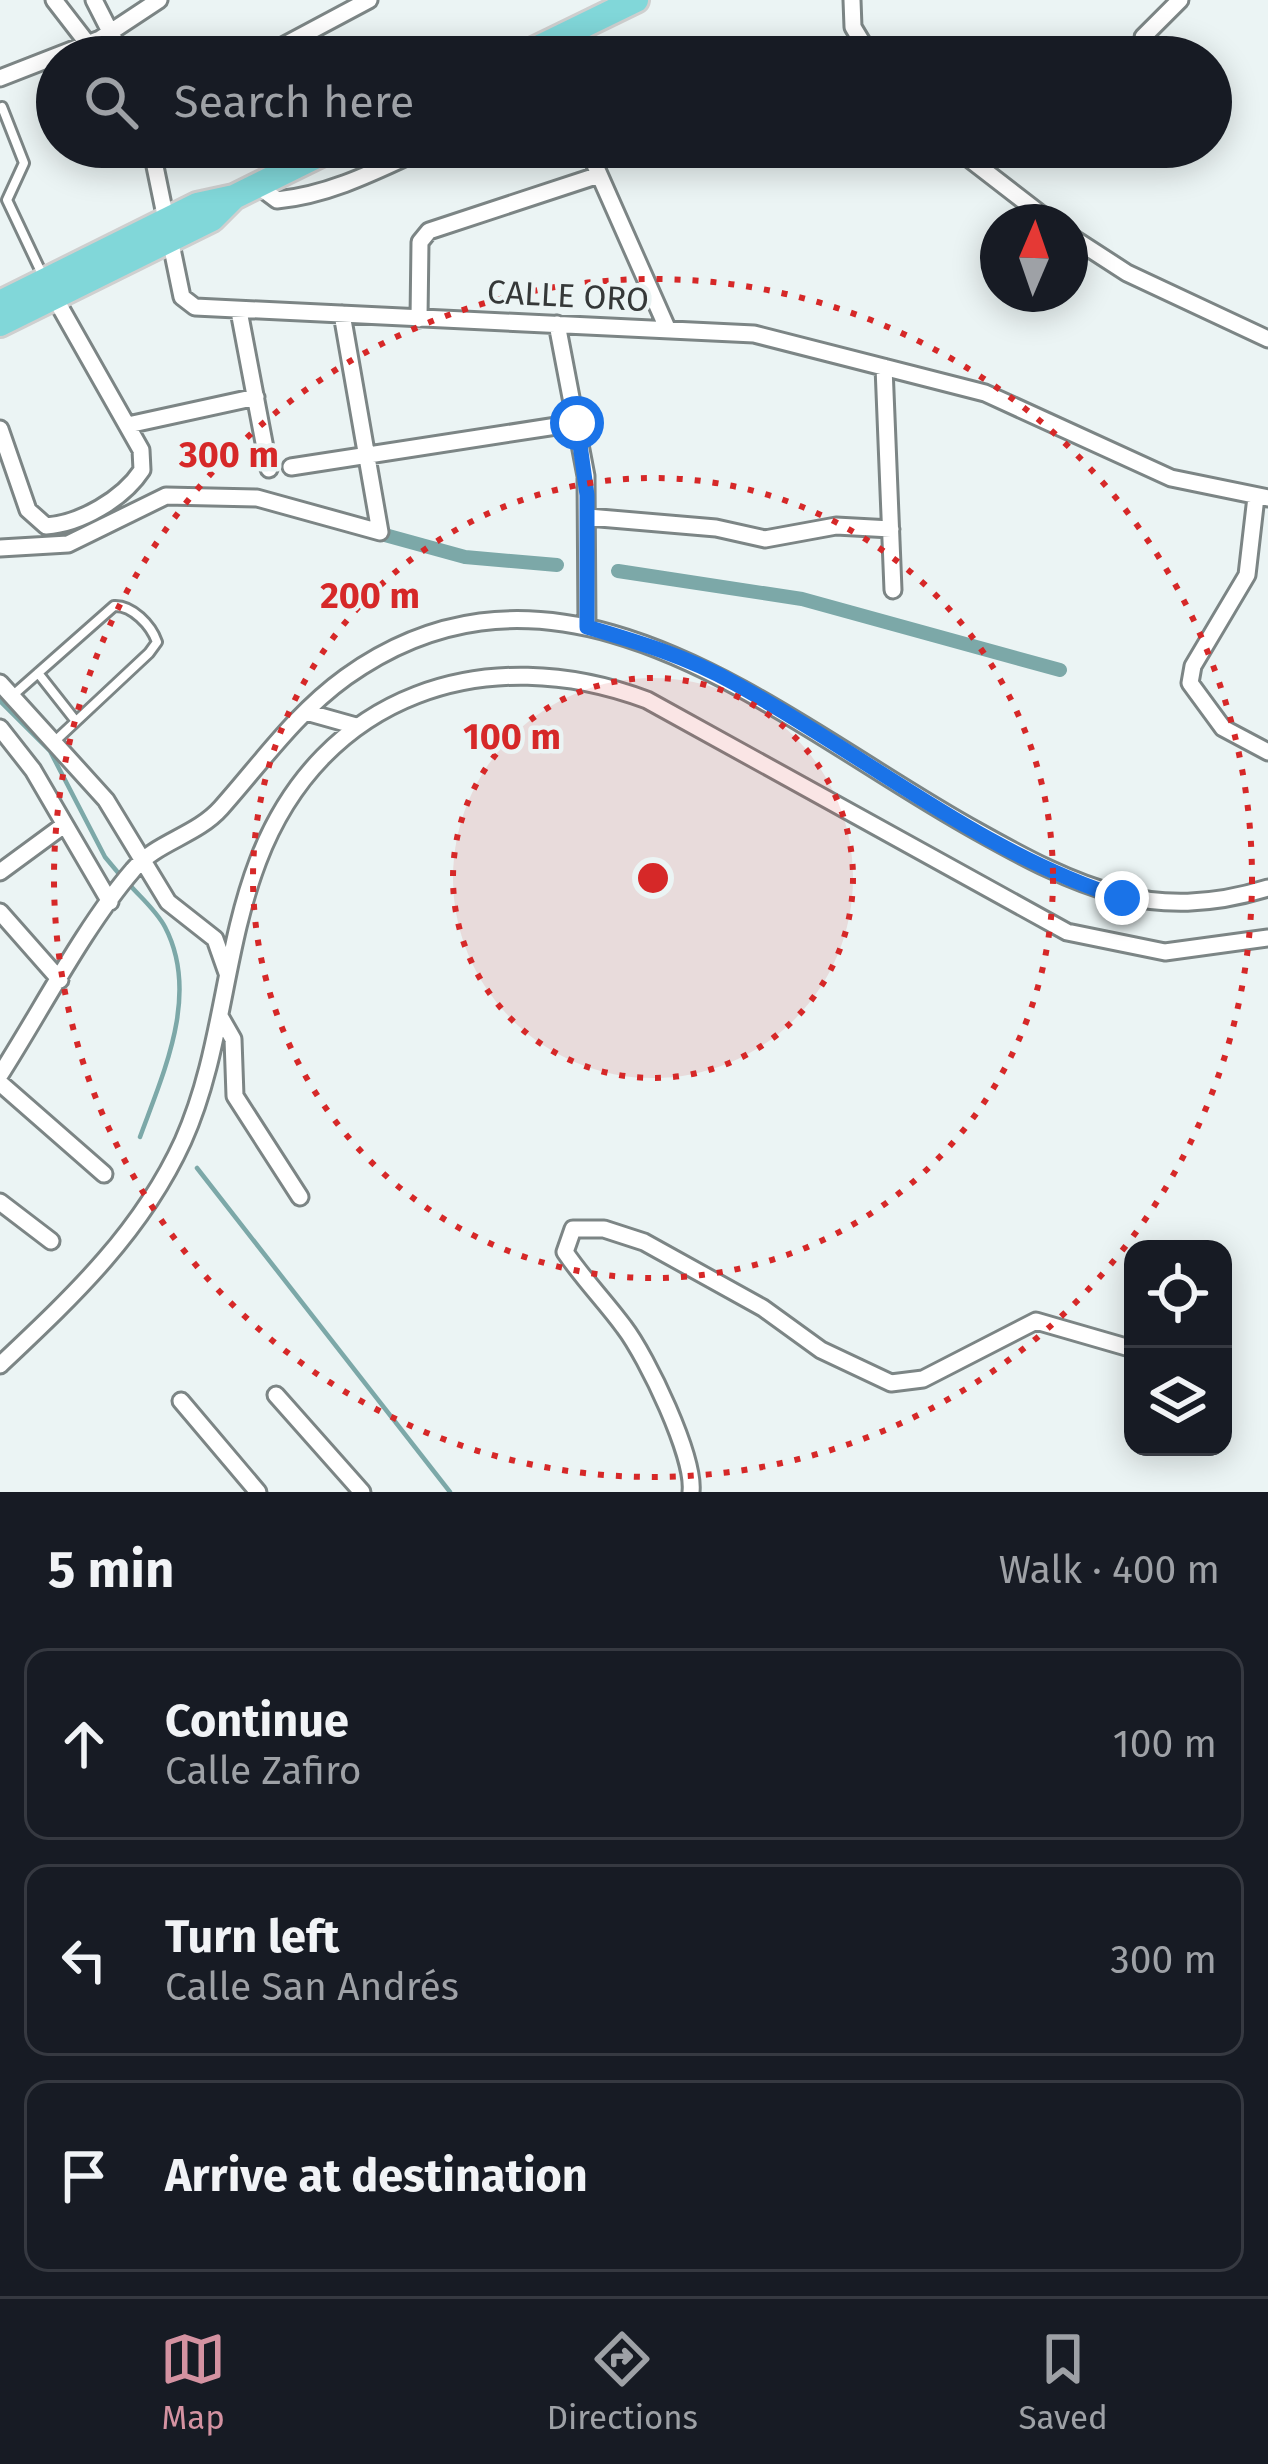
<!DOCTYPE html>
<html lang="en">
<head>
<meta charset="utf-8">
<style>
  body { margin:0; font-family:"Fira Sans",sans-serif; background:#20242c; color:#f1f3f6 }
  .controls { position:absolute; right:36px; bottom:36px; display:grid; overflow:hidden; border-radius:24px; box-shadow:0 6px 30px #0003 }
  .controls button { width:108px; height:108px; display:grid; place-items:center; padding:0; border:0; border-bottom:3px solid #363941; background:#171b24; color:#f1f3f6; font:60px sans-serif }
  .compass { position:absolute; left:980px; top:204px; width:108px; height:108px; border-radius:50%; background:#171b24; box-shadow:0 6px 30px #0003; rotate:2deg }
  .stop { position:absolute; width:36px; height:36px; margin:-27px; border:9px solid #1a73e8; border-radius:50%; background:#fff }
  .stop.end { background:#1a73e8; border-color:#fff; box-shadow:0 3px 12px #0008 }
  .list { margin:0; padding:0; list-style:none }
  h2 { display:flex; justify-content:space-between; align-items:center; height:156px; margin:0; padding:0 48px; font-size:51px }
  h2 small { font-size:39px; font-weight:400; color:#9ea1a6 }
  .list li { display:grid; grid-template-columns:78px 1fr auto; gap:36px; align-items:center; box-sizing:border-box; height:192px; margin:0 24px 24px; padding:0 24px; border:3px solid #363941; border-radius:24px }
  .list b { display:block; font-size:45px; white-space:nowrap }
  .list p { margin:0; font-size:39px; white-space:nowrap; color:#9ea1a6 }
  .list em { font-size:39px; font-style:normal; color:#9ea1a6 }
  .icon { flex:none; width:66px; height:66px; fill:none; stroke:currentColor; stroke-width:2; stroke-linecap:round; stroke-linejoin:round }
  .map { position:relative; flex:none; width:1268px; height:1492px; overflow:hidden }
  .search { position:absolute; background:#171b24; box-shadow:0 6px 30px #0003; left:36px; right:36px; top:36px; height:132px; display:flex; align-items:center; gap:30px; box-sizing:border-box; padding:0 42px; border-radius:66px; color:#9ea1a6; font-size:45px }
  .sheet { height:804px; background:#171b24 }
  nav { display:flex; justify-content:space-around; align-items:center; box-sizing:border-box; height:168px; border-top:3px solid #363941; background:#171b24; font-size:33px; color:#9ea1a6 }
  nav a { display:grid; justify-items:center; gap:6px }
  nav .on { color:#d492a1 }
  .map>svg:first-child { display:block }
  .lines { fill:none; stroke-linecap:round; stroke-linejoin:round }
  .stream { stroke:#7ca8a8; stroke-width:4.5 }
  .canal { stroke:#7ca8a8; stroke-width:14 }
  .lane-casing { stroke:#7c8585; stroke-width:14 }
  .street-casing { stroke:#7c8585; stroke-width:21 }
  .primary-casing { stroke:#cfcfcf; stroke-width:30 }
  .lane { stroke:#fff; stroke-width:8 }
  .street { stroke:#fff; stroke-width:15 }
  .primary { stroke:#81d7d9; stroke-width:24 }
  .route { stroke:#1a73e8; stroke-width:15 }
  .ring { fill:none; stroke:#d62828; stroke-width:6; stroke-dasharray:6 12 }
  .labels { text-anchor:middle; stroke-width:9; stroke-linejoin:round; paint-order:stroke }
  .street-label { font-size:33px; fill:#353838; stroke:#ebf4f4 }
  .centre { fill:#d62828; stroke:#ebf4f4; stroke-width:6 }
  .ring-label { font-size:36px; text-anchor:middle; font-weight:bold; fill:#d62828; stroke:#ebf4f4; stroke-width:9; stroke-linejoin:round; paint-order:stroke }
</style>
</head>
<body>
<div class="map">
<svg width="1268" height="1492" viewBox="0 0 1268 1492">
  <rect width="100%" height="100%" fill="#ebf4f4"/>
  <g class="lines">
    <path class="stream" d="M 0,701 L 50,751 L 105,857 L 120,875
      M 128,883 C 140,897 156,910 165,927 C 200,994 164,1071 140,1137
      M 197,1168 L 450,1492"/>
    <path class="canal" d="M 374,532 L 465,557 L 557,565
      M 618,571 L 802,599 L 1060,670"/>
    <defs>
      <path id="lane" d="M 2,107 L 24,163 L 7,200 L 42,274
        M 38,673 L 75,720
        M 12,696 L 114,606 C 132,605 151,625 157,642 L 149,653 L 55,741"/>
      <path id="street" d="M 54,0 L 88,44
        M 94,0 L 123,57
        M 852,0 L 853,27 L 871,57
        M 1143,37 L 1180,0
        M 262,57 L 369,0
        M 0,78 L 100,39 L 159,0
        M 151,147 L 182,297 L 195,307 L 754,334 L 985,393 L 1171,478 L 1268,498
        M 587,147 L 668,330
        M 954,147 L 1051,222
        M 257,185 L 277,200 C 331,195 380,169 428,147
        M 1070,236 L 1127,273 L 1268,339
        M 239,311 L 269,469
        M 419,319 L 420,242 L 429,231 L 599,175
        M 557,324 L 586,476 L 587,627
        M 884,367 L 893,590
        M 128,425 L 256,397
        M 0,429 L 28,510 L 46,526 C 80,524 123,499 142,470 L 141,450 L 51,291
        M 291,467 L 576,423
        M 1256,497 L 1247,575 L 1193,666 L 1190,683 L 1223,728 L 1268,752
        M 588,517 L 716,528 L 765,539 L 836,526 L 891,529
        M 0,548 L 68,544 L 166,496 L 257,498 L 380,532 L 342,314
        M 0,683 L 106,800 L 168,902 L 215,939 L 227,973
        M 306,712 L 356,726
        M 0,728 L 33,770 L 110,902
        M 0,872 L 64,825
        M 0,912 L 60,980
        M 221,1018 L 233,1039 L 235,1096 L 300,1197
        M 0,1075 C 41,1011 84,927 133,870 C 156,842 196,836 221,808 C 261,763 296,713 346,677 C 567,519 786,726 977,831 C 1077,887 1152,924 1268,888
        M 0,1083 L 104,1174
        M 0,1202 L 51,1241
        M 0,1365 C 72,1297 141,1233 183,1141 C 223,1052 223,952 258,861 C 322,693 487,640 647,700 L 1067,932 L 1165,952 L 1268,938
        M 276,1395 L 362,1492
        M 181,1401 L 258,1492
        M 691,1492 C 695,1457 647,1357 624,1327 C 605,1301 583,1279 565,1252 L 573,1229 L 604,1229 L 644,1242 L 763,1308 L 821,1350 L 891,1383 L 923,1379 L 1036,1321 L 1133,1349"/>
      <path id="primary" d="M 519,57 L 636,0
        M 0,303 L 197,205 L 234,197 L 335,147
        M 0,324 L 212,219 L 234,197"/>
    </defs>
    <use href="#lane" class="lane-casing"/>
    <use href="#street" class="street-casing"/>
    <use href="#primary" class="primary-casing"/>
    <use href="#lane" class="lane"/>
    <use href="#street" class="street"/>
    <use href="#primary" class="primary"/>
  </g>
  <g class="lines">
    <path class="route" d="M 577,423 L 587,495 L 587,627 C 638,642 688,657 734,683 C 864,754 980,853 1122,898"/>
  </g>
  <circle cx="653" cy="878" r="200" fill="#d62828" fill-opacity=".12"/>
  <g class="ring">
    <circle cx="653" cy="878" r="200"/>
    <circle cx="653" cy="878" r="400"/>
    <circle cx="653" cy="878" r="599"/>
  </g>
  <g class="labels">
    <g class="street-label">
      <text transform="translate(568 295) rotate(3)" y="12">CALLE ORO</text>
    </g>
  </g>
  <circle cx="653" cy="878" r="18" class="centre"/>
  <g class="ring-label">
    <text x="229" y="467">300 m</text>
    <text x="370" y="608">200 m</text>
    <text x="512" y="749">100 m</text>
  </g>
</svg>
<div class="controls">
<button><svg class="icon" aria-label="locate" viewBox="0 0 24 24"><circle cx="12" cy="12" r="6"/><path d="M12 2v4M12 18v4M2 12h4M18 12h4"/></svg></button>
<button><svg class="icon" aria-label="layers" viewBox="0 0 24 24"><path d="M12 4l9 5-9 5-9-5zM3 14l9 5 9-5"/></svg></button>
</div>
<svg class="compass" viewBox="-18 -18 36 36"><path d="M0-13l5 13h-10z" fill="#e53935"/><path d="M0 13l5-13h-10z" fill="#9ea1a6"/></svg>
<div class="stop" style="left:577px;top:423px"></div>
<div class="stop end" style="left:1122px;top:898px"></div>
<div class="search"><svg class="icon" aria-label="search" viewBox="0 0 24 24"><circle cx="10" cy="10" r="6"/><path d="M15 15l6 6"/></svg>Search here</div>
</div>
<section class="sheet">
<h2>5 min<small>Walk · 400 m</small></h2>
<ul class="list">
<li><svg class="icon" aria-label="ahead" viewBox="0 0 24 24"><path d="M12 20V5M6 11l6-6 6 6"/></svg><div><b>Continue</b><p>Calle Zafiro</p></div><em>100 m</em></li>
<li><svg class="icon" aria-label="left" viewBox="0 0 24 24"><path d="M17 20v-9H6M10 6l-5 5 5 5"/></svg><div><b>Turn left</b><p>Calle San Andrés</p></div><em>300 m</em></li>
<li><svg class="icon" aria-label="arrive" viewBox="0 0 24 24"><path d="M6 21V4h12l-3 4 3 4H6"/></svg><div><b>Arrive at destination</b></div></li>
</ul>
</section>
<nav>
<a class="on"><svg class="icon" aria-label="map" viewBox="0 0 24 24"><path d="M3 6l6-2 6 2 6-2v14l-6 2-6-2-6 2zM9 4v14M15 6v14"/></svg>Map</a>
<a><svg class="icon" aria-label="directions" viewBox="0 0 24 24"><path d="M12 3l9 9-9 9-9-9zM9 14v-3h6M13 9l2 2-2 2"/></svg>Directions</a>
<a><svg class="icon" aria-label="saved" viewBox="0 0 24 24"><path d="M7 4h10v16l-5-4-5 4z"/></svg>Saved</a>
</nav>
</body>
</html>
